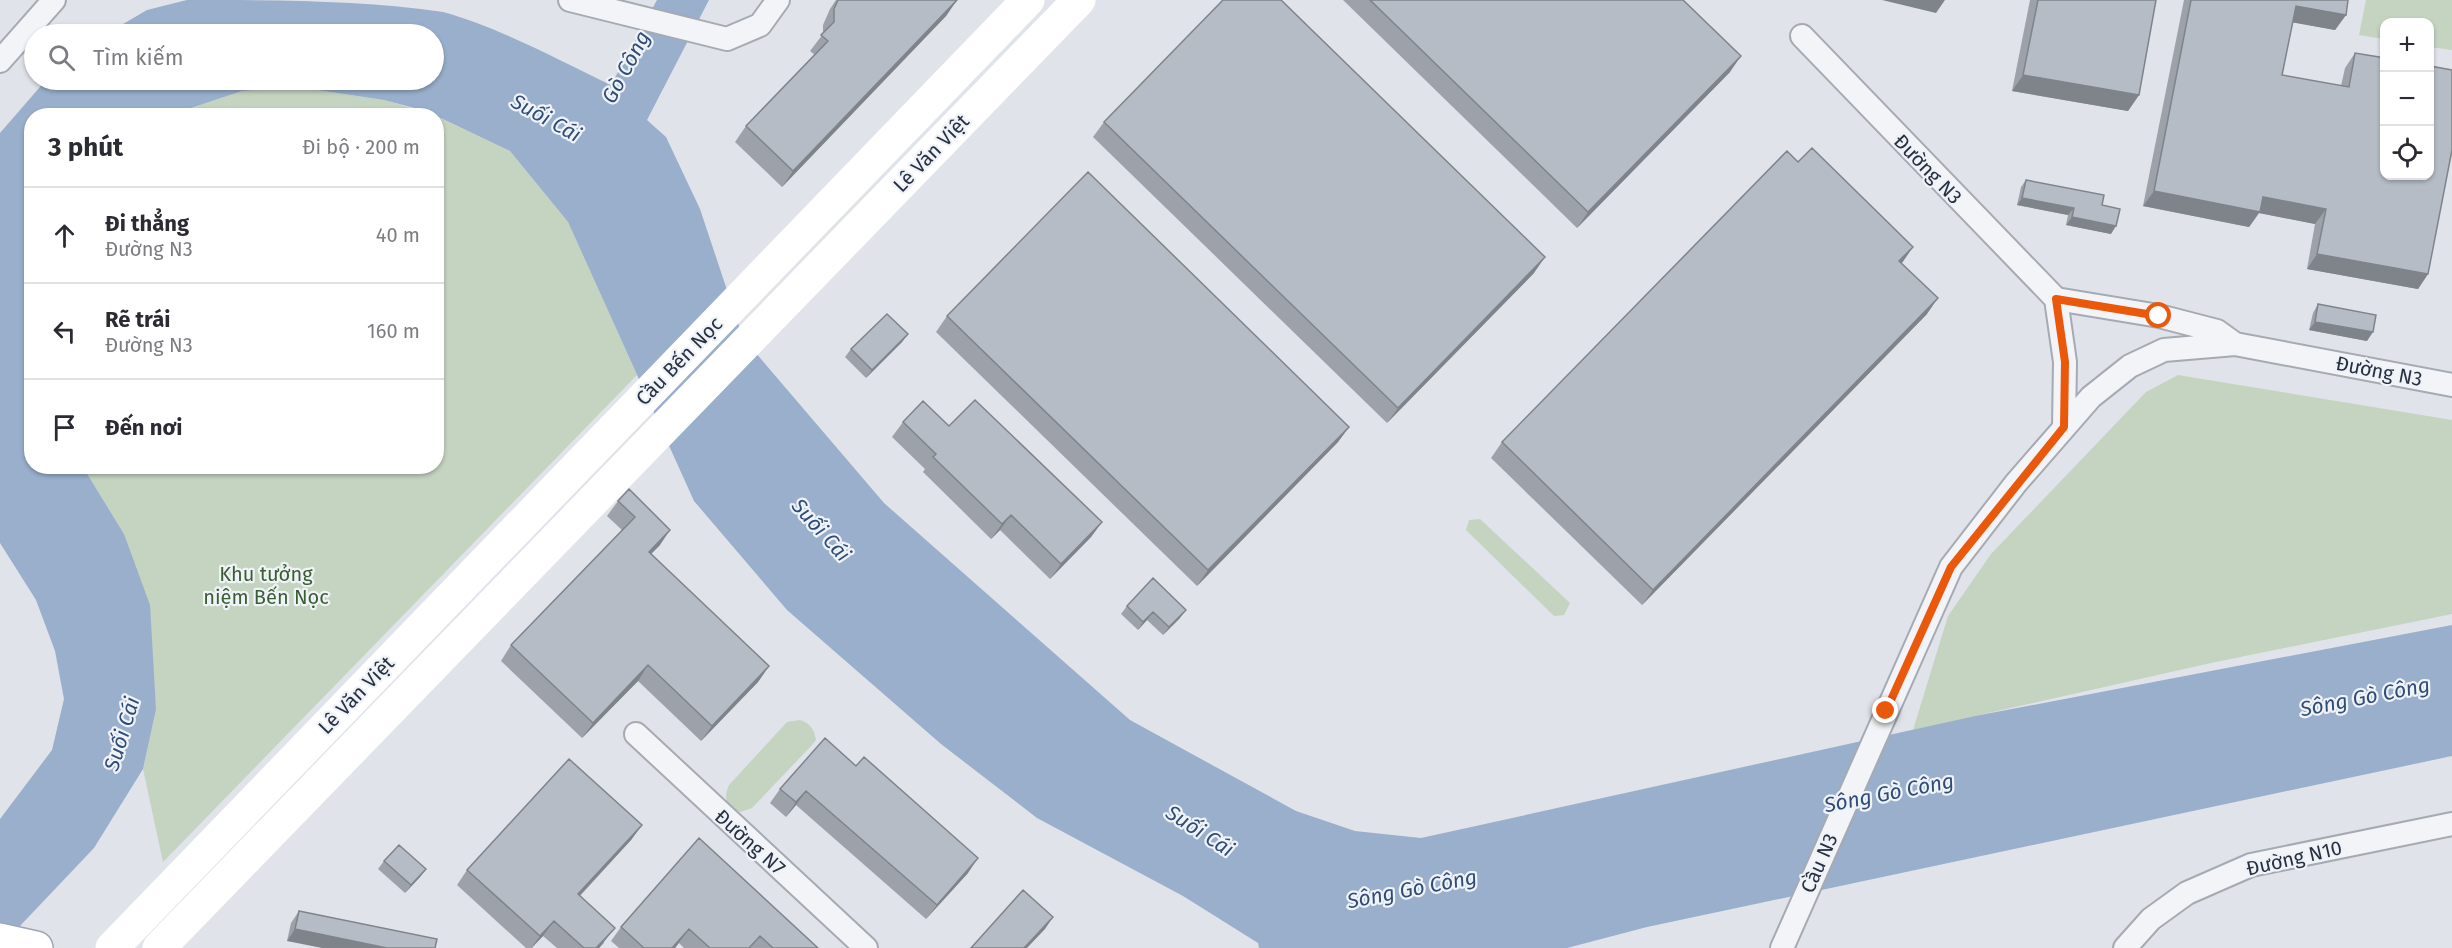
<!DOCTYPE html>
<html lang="vi">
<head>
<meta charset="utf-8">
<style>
  body { margin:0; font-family:"Fira Sans",sans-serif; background:#f2f2f3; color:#2b2b33 }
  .controls { position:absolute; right:18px; top:18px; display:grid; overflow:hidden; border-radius:12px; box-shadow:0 2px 4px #0004 }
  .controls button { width:54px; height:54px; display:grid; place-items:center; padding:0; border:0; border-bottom:2px solid #e1e1e2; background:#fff; color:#2b2b33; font:30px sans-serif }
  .stop { position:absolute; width:18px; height:18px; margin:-14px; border:4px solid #ea580c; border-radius:50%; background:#fff }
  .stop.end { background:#ea580c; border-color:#fff; box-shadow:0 2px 6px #0008 }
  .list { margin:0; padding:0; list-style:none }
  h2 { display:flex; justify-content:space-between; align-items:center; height:78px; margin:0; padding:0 24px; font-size:26px }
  h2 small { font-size:20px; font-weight:400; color:#7c7c81 }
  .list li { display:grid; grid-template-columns:39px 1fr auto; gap:18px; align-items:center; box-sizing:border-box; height:96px; padding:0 24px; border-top:2px solid #e1e1e2 }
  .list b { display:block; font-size:22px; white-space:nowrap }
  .list p { margin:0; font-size:20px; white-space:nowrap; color:#7c7c81 }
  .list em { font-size:20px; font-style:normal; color:#7c7c81 }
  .icon { flex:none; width:33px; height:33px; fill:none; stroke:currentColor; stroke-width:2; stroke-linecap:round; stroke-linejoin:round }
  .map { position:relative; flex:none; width:2452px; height:948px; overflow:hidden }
  .search { position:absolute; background:#fff; box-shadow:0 2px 4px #0004; left:24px; top:24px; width:420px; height:66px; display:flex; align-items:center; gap:15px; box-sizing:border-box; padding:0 21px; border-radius:33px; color:#7c7c81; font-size:22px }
  .panel { position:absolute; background:#fff; box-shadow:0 2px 4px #0004; left:24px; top:108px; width:420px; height:366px; border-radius:24px }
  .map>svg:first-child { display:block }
  .green { fill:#c4d4c0 }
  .water { fill:#99afcb }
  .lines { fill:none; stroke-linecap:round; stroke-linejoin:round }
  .minor-casing { stroke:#a5aab3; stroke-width:26 }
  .primary-casing { stroke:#9ea7b6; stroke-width:36 }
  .minor { stroke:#f2f4f7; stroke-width:22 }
  .secondary { stroke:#fff; stroke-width:33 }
  .primary { stroke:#fff; stroke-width:33 }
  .wall { fill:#9da2aa }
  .shaded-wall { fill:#7f848b }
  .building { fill:#b6bcc6; stroke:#7f848b; stroke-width:1.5 }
  .route { stroke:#ea580c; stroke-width:8 }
  .labels { text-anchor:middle; stroke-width:4.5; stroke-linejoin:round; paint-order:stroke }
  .street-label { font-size:20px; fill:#273041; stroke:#eff2f7 }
  .park-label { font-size:20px; fill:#3a5e34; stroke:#eff2f7 }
  .water-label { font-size:21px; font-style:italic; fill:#2f4c77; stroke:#eff2f7 }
</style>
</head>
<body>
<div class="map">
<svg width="2452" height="948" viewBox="0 0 2452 948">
  <rect width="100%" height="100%" fill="#e0e3e9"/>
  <path class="green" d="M 2366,0 L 2452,0 L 2452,50 L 2430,47 L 2430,22 L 2384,22 L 2384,39 L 2359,35 Z
    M 297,87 L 384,100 L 436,115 L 170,115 L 242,91 Z
    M 436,116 L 510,151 L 568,222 L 637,375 L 163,862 L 143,769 L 156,706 L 124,534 L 83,467 L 436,466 Z
    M 2178,375 L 2452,420 L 2452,614 L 2211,663 L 1913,730 L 1948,616 L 1991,554 L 2146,392 Z
    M 1480,519 L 1570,603 L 1564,615 L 1554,616 L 1466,530 L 1469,520 Z
    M 800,720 C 811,724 814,729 816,740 L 812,745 L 752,808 L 740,812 C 726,806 723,799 729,785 L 787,722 Z"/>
  <path class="water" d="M 187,0 C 269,0 363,0 443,12 C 498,27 559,60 611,85 L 657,0 L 709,0 L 647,120 L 666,137 L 700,209 L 743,338 L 884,503 L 1130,720 L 1296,811 L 1355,831 L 1421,838 L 1975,716 L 2452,625 L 2452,756 L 1647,927 L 1567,948 L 1259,948 L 1258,943 L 1183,896 L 1037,818 L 941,744 L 787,610 L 694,501 L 568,222 L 510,151 L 426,111 L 384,100 L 297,87 L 242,91 L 170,115 L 32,116 L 32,466 L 83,467 L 124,534 L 150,605 L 156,709 L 143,769 L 94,848 L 0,947 L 0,819 L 52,750 L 64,699 L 55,651 L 36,600 L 0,543 L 0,133 L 46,80 L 434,80 L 434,34 L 106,34 L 147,10 Z"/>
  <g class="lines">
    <defs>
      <path id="minor" d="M 570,0 L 727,39 L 760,25 L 778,0
        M 1802,36 L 2056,299 L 2159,316 L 2217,331 L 2235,344
        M 0,61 L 54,0
        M 2056,299 L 2065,362 L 2064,427
        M 636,734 L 866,948
        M 1782,948 L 1951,567 L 2016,483 L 2091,397 L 2130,366 L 2164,350 L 2235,344 L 2452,385
        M 2125,948 L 2151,919 L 2187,893 L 2251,865 L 2452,824"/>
      <path id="primary" d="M 0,940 L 36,948"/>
    </defs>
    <use href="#minor" class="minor-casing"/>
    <use href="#primary" class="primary-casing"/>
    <use href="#minor" class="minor"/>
    <path class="secondary" d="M 112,948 L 1028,0
      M 159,948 L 1079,0"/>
    <use href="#primary" class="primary"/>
  </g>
  <path class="wall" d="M 836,0 L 957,0 L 946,16 L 782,187 L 735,142 L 746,126 L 815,55 L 810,51 L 823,34 L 823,25 L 830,9 Z
    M 1343,0 L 1683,0 L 1730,72 L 1577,228 Z
    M 2030,0 L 2156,0 L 2139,95 L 2128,111 L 2012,91 Z
    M 2184,0 L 2348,0 L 2346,15 L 2335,30 L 2293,22 L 2282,75 L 2341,86 L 2345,68 L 2355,53 L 2428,274 L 2418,289 L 2307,269 L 2315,224 L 2259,213 L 2249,227 L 2143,206 Z
    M 1104,122 L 1534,273 L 1387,423 L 1093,137 Z
    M 2026,180 L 2102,205 L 2111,234 L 2066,225 L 2068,215 L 2017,205 L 2021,187 Z
    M 1901,263 L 1927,314 L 1642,605 L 1491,458 L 1502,442 Z
    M 2318,304 L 2367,341 L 2309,330 L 2313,313 Z
    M 947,316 L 1349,427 L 1338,442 L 1197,586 L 936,332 Z
    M 908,334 L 902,342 L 866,378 L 845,357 L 851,349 Z
    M 903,422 L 949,426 L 1102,522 L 1091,537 L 1050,579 L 1000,530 L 991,539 L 923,472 L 925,469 L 892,437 Z
    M 629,489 L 660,545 L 651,554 L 769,666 L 758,682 L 701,741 L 638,681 L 582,738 L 501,661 L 511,645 L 622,530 L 607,516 L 618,501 Z
    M 1127,606 L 1180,618 L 1163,635 L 1147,620 L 1138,630 L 1121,614 Z
    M 825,738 L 968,873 L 926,919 L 796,805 L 786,817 L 770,803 L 780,789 Z
    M 642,825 L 631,840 L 580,896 L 604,943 L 599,948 L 557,948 L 543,936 L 532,948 L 526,948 L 457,885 L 467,870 Z
    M 699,838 L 818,948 L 684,948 L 679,943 L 675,948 L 619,948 L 611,941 L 621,927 Z
    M 384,861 L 426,869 L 420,877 L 405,893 L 378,869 Z
    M 299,911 L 435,948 L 287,941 L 291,923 Z"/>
  <path class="shaded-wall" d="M 957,0 L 946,16 L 782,187 L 793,171 Z
    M 1882,0 L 1945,0 L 1936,13 Z
    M 2296,6 L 2346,15 L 2335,30 L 2285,21 Z
    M 1741,56 L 1730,72 L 1577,228 L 1588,212 Z
    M 2023,75 L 2139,95 L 2128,111 L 2012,91 Z
    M 2154,191 L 2263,197 L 2326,209 L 2315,224 L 2259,213 L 2249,227 L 2143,206 Z
    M 2022,198 L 2074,208 L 2068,215 L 2017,205 Z
    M 2072,217 L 2116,226 L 2111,234 L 2066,225 Z
    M 1913,247 L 1902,263 L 1888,277 L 1899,261 Z
    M 2317,254 L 2428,274 L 2418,289 L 2307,269 Z
    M 1545,257 L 1534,273 L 1387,423 L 1398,408 Z
    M 1938,298 L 1927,314 L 1642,605 L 1653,590 Z
    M 2315,322 L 2373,332 L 2367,341 L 2309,330 Z
    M 908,334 L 902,342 L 866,378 L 872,370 Z
    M 1349,427 L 1338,442 L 1197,586 L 1208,570 Z
    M 1011,515 L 1000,530 L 991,539 L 1002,524 Z
    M 1102,522 L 1091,537 L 1050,579 L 1061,564 Z
    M 670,530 L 660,545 L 638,567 L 649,552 Z
    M 1186,610 L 1180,618 L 1163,635 L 1169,627 Z
    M 1153,612 L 1147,620 L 1138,630 L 1143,622 Z
    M 648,665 L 638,681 L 582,738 L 593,723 Z
    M 769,666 L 758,682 L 701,741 L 712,726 Z
    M 806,791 L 796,805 L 786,817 L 796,802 Z
    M 642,825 L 631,840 L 567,909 L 578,894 Z
    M 978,858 L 968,873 L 926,919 L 937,905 Z
    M 426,869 L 420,877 L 405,893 L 411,885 Z
    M 1053,917 L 1045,929 L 1027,948 L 1024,948 Z
    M 554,921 L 543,936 L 531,948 L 540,936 Z
    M 615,928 L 599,948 L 596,948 Z
    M 295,929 L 387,948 L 322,948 L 287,941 Z
    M 689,929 L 675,948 L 672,948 Z"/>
  <path class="building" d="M 838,0 L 957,0 L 793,171 L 746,126 L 828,41 L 821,35 L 834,22 L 834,9 Z
    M 1223,0 L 1281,0 L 1545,257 L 1398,408 L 1104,122 Z
    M 1370,0 L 1683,0 L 1741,56 L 1588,212 Z
    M 2038,0 L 2156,0 L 2139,95 L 2023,75 Z
    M 2191,0 L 2348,0 L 2346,15 L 2296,6 L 2282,75 L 2349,87 L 2355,53 L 2385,58 L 2385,176 L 2430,176 L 2430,66 L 2452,70 L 2452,150 L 2428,274 L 2317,254 L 2326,209 L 2263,197 L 2260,212 L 2154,191 Z
    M 1812,148 L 1913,247 L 1899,261 L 1938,298 L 1653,590 L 1502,442 L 1787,151 L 1798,162 Z
    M 1088,172 L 1349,427 L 1208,570 L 947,316 Z
    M 2026,180 L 2104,195 L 2102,205 L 2120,209 L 2116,226 L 2072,217 L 2074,208 L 2022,198 Z
    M 2318,304 L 2376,315 L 2373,332 L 2315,322 Z
    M 887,314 L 908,334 L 872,370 L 851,349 Z
    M 975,400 L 1102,522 L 1061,564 L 1011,515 L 1002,524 L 933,457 L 936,454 L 903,422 L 923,401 L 949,426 Z
    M 629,489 L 670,530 L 649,552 L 769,666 L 712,726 L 648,665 L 593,723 L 511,645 L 635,517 L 618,501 Z
    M 1153,578 L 1186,610 L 1169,627 L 1153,612 L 1143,622 L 1127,606 Z
    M 825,738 L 856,766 L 864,757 L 978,858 L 937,905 L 806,791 L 796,802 L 780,789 Z
    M 569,759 L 642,825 L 578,894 L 615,928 L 596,948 L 584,948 L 554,921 L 540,936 L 467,870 Z
    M 699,838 L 818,948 L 773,948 L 760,936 L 749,948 L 710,948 L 689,929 L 672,948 L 644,948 L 621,927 Z
    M 399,845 L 426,869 L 411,885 L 384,861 Z
    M 1023,890 L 1053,917 L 1024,948 L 971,948 Z
    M 299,911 L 437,939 L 435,948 L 387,948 L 295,929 Z"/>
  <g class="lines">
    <path class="route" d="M 1886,711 L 1951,567 L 2064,427 L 2065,362 L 2056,299 L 2159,316"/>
  </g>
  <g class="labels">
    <g class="street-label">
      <text transform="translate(931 153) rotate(-46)" y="7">Lê Văn Việt</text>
      <text transform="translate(1928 169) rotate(46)" y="7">Đường N3</text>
      <text transform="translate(679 361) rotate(-46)" y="7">Cầu Bến Nọc</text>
      <text transform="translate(2379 371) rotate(11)" y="7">Đường N3</text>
      <text transform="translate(356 695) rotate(-46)" y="7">Lê Văn Việt</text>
      <text transform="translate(750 842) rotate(42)" y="7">Đường N7</text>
      <text transform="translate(2294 858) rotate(-13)" y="7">Đường N10</text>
      <text transform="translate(1819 863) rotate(-66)" y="7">Cầu N3</text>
    </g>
    <g class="park-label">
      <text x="266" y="581">Khu tưởng<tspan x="266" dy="23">niệm Bến Nọc</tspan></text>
    </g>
    <g class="water-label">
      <text transform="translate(626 67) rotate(-62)" y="7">Gò Công</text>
      <text transform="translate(546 118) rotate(29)" y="7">Suối Cái</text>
      <text transform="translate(821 530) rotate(48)" y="7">Suối Cái</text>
      <text transform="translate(2365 697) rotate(-11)" y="7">Sông Gò Công</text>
      <text transform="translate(122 734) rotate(-73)" y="7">Suối Cái</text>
      <text transform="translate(1889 793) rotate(-11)" y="7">Sông Gò Công</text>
      <text transform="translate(1200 831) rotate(33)" y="7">Suối Cái</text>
      <text transform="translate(1412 889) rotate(-11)" y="7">Sông Gò Công</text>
    </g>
  </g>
</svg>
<div class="controls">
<button>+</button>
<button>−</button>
<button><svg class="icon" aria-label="locate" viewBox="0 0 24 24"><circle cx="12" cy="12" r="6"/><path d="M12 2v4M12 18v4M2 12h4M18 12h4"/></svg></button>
</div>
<div class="stop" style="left:2159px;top:316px"></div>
<div class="stop end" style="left:1886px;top:711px"></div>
<div class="search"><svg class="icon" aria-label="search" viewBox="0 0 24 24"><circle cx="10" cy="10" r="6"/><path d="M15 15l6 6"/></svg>Tìm kiếm</div>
<section class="panel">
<h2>3 phút<small>Đi bộ · 200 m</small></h2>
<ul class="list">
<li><svg class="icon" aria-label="ahead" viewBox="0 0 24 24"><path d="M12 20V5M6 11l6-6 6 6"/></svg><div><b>Đi thẳng</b><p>Đường N3</p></div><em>40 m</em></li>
<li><svg class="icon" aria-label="left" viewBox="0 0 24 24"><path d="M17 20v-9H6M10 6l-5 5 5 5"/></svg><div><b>Rẽ trái</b><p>Đường N3</p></div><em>160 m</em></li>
<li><svg class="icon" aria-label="arrive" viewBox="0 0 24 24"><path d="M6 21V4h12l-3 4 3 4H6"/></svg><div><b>Đến nơi</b></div></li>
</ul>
</section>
</div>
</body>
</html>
